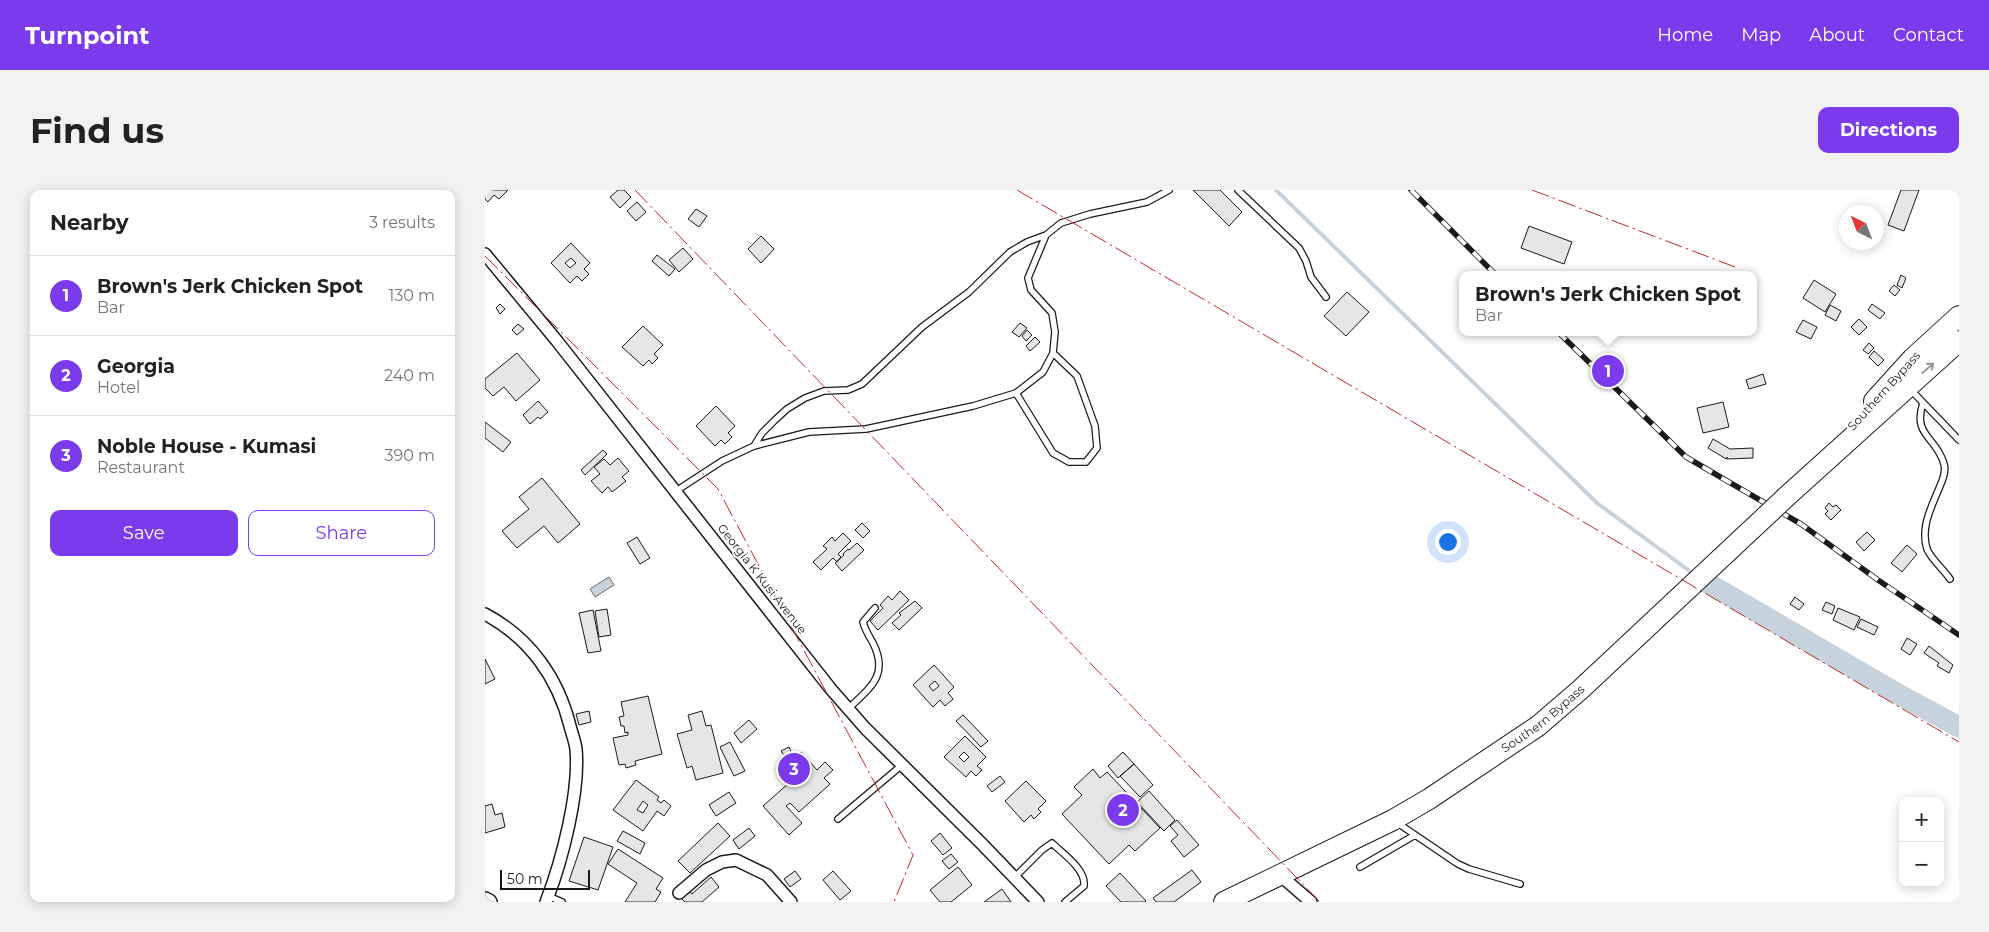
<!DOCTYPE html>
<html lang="en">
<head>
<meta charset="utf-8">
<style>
  body { margin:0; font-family:Montserrat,sans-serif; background:#f2f2f2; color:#222 }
  .controls { position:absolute; right:15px; bottom:15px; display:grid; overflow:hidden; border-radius:10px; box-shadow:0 2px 12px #0003 }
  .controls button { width:45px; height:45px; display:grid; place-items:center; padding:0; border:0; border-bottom:1px solid #e0e0e0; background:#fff; color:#222; font:25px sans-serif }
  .compass { position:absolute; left:1354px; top:15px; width:45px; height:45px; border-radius:50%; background:#fff; box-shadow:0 2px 12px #0003; rotate:318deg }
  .scale { position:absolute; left:15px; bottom:12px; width:90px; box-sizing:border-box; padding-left:5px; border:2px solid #1a1a1a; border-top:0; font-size:14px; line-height:18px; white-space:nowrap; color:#1a1a1a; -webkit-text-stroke:4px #fff; paint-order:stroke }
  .you { position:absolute; left:962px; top:351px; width:18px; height:18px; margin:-12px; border:4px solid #fff; border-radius:50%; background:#1a73e8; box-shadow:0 0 0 8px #1a73e833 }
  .badge { display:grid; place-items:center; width:32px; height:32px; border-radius:50%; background:#7c3aed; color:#fff; font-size:16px; font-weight:700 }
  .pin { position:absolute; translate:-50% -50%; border:2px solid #fff; box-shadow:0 1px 5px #0006 }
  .popup { position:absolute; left:974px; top:81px; width:298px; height:65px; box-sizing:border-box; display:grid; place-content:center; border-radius:10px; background:#fff; filter:drop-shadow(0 1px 4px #0005); font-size:16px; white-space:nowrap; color:#767676 }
  .popup b { font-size:19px; color:#222 }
  .popup::after { content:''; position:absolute; left:50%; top:100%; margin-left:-10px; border:10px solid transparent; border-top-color:#fff }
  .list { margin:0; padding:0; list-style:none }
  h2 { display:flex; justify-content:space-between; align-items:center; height:65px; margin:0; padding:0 20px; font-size:21px }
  h2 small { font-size:16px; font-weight:400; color:#767676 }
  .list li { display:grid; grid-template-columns:32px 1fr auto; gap:15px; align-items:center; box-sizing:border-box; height:80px; padding:0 20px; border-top:1px solid #e0e0e0 }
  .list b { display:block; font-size:19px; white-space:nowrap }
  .list p { margin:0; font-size:16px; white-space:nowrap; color:#767676 }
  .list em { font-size:16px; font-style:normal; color:#767676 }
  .actions { display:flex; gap:10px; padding:15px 20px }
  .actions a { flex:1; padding:11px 0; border:1px solid #7c3aed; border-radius:10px; text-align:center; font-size:18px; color:#7c3aed }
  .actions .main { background:#7c3aed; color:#fff }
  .map { position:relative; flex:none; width:1474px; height:712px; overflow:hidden; border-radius:10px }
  header { display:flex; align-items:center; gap:30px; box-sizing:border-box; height:70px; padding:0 25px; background:#7c3aed; color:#fff }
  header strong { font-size:24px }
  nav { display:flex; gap:28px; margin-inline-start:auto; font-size:18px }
  .intro { display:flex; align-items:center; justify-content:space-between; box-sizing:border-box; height:120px; padding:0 30px }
  h1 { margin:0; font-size:35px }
  .button { padding:12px 22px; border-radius:10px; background:#7c3aed; color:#fff; font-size:18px; font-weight:700 }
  main { display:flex; gap:30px; padding:0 30px }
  aside { flex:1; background:#fff; border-radius:10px; box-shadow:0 2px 12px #0003 }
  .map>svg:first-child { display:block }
  .water { fill:#c6d2dc; stroke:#6a6a6a }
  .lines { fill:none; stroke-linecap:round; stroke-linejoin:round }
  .stream { stroke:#c6d2dc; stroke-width:4 }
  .river { stroke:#c6d2dc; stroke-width:21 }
  .building { fill:#e6e6e6; stroke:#1a1a1a; fill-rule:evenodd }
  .lane-casing { stroke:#1a1a1a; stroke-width:8 }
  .street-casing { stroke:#1a1a1a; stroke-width:14 }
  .secondary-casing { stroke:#1a1a1a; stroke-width:18 }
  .highway-casing { stroke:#1a1a1a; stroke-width:22 }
  .lane { stroke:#fff; stroke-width:5.5 }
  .street { stroke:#fff; stroke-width:11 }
  .secondary { stroke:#fff; stroke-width:15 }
  .highway { stroke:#fff; stroke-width:20 }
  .rail-casing { stroke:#1a1a1a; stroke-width:5.5 }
  .rail { stroke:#fff; stroke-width:4; stroke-dasharray:11; stroke-linecap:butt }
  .highway-bridge-casing { stroke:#1a1a1a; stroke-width:22; stroke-linecap:butt }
  .highway-bridge { stroke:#fff; stroke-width:20 }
  .power { stroke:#c62828; stroke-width:1; stroke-dasharray:18 4 2.5 4; stroke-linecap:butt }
  .oneway { stroke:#989898 }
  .labels { text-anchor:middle; stroke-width:4; stroke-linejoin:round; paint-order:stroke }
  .street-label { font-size:12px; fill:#1a1a1a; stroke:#fff }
</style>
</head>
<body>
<header>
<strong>Turnpoint</strong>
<nav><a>Home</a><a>Map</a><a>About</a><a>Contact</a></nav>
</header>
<div class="intro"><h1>Find us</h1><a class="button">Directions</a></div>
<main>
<aside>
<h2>Nearby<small>3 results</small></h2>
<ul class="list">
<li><span class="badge">1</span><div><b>Brown's Jerk Chicken Spot</b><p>Bar</p></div><em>130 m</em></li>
<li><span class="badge">2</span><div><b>Georgia</b><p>Hotel</p></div><em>240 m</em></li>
<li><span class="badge">3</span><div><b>Noble House - Kumasi</b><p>Restaurant</p></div><em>390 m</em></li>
</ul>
<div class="actions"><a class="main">Save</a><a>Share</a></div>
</aside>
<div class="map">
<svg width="1474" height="712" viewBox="0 0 1474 712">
  <rect width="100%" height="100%" fill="#fff"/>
  <path class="water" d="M 124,387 L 129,395 L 110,407 L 105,399 Z"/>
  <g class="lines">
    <path class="stream" d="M 791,0 L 1112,313 L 1210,385"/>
    <path class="river" d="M 1214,388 L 1413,504 L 1474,537"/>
  </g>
  <path class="building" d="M 0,0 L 23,0 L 14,9 L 9,5 L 3,12 L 0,9 Z
    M 133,0 L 139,0 L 146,7 L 135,18 L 125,7 Z
    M 708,0 L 735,0 L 757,22 L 744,36 Z
    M 1416,0 L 1434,0 L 1419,41 L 1403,35 Z
    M 152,12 L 161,22 L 151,31 L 142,21 Z
    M 211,19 L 222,26 L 214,37 L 203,29 Z
    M 1044,36 L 1087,52 L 1079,74 L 1036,58 Z
    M 276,46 L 289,59 L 276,73 L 263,59 Z
    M 86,53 L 105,73 L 99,79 L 104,84 L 97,91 L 92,86 L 85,93 L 66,73 ZM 86,68 L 91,73 L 85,78 L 80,73 Z
    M 198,58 L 208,69 L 194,82 L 184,70 Z
    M 172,65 L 190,79 L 184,86 L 167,71 Z
    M 1416,85 L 1421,88 L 1417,98 L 1412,95 Z
    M 1329,90 L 1351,104 L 1340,122 L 1318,108 Z
    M 1409,95 L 1415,100 L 1410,106 L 1404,101 Z
    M 862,102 L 884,122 L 861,146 L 839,126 Z
    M 15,114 L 20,119 L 15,124 L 11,118 Z
    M 1387,114 L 1400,123 L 1395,129 L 1383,120 Z
    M 1345,115 L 1356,121 L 1351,131 L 1340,125 Z
    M 1374,129 L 1382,137 L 1374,145 L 1366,137 Z
    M 1318,130 L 1332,137 L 1326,149 L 1311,142 Z
    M 535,133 L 542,138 L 534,147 L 527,142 Z
    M 33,134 L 39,139 L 32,145 L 27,140 Z
    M 158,136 L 178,155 L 169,164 L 173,168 L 167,174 L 164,170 L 158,176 L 137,157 Z
    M 542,140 L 547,145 L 541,151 L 537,146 Z
    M 550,147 L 555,152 L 545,161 L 541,156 Z
    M 1384,153 L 1389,158 L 1383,164 L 1378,160 Z
    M 1389,161 L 1399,170 L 1393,176 L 1384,167 Z
    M 32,163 L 55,190 L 31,211 L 19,197 L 8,206 L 0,198 L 0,189 Z
    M 1278,184 L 1281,194 L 1264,199 L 1261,190 Z
    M 53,211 L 63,222 L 55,229 L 53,227 L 45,234 L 38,225 Z
    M 1238,212 L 1244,237 L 1218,243 L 1212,218 Z
    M 231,216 L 250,236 L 243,243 L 247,247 L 240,254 L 236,250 L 230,256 L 211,236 Z
    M 0,232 L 26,252 L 18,262 L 0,248 Z
    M 1228,249 L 1245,259 L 1268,258 L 1268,268 L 1242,269 L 1242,267 L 1241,269 L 1223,258 Z
    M 118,260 L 122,264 L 100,285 L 96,280 Z
    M 133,268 L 144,281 L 137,287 L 141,291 L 127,302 L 123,297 L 117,303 L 106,291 L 115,284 L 109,277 L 119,269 L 125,275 Z
    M 57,288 L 95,334 L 73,353 L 59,336 L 32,358 L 17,341 L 44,319 L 34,307 Z
    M 1344,313 L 1348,317 L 1351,315 L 1356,320 L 1346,330 L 1340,324 L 1343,321 L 1340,318 Z
    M 377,333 L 385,341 L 378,348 L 370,340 Z
    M 1382,342 L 1390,350 L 1379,361 L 1371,352 Z
    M 358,343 L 366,351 L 353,364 L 356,367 L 352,372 L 348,368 L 336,380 L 328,372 L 342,359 L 338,356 L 347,347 L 350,351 Z
    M 152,347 L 165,368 L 155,374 L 142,353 Z
    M 372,353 L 379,360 L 357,381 L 350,373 L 359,365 L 358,364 L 363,359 L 364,360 Z
    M 1422,355 L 1432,364 L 1417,382 L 1406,373 Z
    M 415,401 L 424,410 L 393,440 L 385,431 L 398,418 L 395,415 L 403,406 L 407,410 Z
    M 1310,407 L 1319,414 L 1314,420 L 1305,414 Z
    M 430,411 L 437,418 L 414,440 L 407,433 L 416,425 L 414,423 Z
    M 1341,412 L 1350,416 L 1347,424 L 1337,420 Z
    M 1353,418 L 1375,427 L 1369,440 L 1348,430 Z
    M 122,419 L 126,445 L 114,447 L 110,421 Z
    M 108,420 L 116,461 L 103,463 L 94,423 Z
    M 1376,429 L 1393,437 L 1389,445 L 1372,437 Z
    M 1422,448 L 1432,454 L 1425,465 L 1416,459 Z
    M 1444,456 L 1468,475 L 1464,483 L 1452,476 L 1454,473 L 1439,463 Z
    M 0,469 L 10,489 L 0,494 Z
    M 449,475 L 469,497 L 463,503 L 468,509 L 460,516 L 455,510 L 448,517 L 428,495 ZM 450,491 L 454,496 L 448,501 L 444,496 Z
    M 163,506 L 177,564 L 150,571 L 151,575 L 141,578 L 140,574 L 134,575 L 128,548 L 143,545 L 143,542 L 140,543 L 139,536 L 136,536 L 134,527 L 139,526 L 136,512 Z
    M 104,521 L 106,532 L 94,535 L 91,524 Z
    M 217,521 L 221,536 L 226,535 L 238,583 L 211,590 L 207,576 L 202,578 L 192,544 L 207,540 L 203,525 Z
    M 478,525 L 503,551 L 496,557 L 471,531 Z
    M 264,530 L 272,539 L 256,553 L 249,543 Z
    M 480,546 L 501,567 L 492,576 L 497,580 L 491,586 L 486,581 L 481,587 L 459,567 ZM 479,562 L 484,567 L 479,572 L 474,567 Z
    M 245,552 L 260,581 L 249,586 L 235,557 Z
    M 304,557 L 307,564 L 300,567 L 296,561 Z
    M 316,562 L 332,580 L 340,572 L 348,580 L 339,588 L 345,594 L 314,622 L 305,613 L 301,616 L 317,633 L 304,645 L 278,616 L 304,593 L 294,582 Z
    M 638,562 L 649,574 L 633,588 L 623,576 Z
    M 649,574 L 668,595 L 655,607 L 635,586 Z
    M 608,579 L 615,588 L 622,582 L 675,638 L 650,661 L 644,655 L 624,674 L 577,624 L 597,605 L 589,597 Z
    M 515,586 L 520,592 L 507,602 L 502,596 Z
    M 151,590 L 174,607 L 172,610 L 176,613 L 179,610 L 186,616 L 179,626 L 172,621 L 158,641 L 128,620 ZM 158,611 L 163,615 L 158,623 L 152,620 Z
    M 541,591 L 561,611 L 553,619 L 556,622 L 549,629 L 546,625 L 539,632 L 520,611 Z
    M 664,601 L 690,630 L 679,641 L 652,612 Z
    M 244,602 L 251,613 L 231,626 L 224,615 Z
    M 7,614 L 10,625 L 17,623 L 20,637 L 0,643 L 0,616 Z
    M 692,630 L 714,655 L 699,667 L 686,651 L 693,645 L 685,636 Z
    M 233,633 L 245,646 L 205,683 L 193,671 Z
    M 264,638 L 270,646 L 254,659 L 248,650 Z
    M 138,641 L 160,653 L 155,664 L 132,651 Z
    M 455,643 L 467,658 L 458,665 L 446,651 Z
    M 99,647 L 128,657 L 113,700 L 84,691 Z
    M 133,659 L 178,688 L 171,699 L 176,702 L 170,712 L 140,712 L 152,693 L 123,674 Z
    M 466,664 L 473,672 L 464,679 L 457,671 Z
    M 473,677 L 487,695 L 466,712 L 455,712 L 445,700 Z
    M 707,680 L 716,692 L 689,712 L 671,712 L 668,708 Z
    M 310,681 L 316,689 L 305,697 L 299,689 Z
    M 348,681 L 366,701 L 355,710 L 338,690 Z
    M 635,683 L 661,711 L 660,712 L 636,712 L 621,696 Z
    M 226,687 L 234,697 L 217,712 L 200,712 L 195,707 L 203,699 L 207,704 Z
    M 517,699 L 526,712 L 499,712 Z"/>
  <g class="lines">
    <defs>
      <path id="lane" d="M 753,0 L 814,58 L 821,71 L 826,87 L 841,107
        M 1425,199 L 1474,250
        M 531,203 L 568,263 L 584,272 L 601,272 L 612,258 L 610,236 L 592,186 L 568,163
        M 1438,213 C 1427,246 1452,247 1459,274 C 1461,280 1458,290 1455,296 C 1447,316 1435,337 1442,359 C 1446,369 1459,380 1465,389
        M 269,256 L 277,243 L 289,231 L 302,219 L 320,208 L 339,201 L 363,200 L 377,194 L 437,137 L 484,102 L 525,62 L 542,52 L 561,45 L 576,33 L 605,24 L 662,12 L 684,0
        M 191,301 L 237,271 L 269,256 L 324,242 L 381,239 L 488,216 L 531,203 L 558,182 L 568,163 L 570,142 L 567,123 L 546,100 L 543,88 L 561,45
        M 364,518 C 386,497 404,485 388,453 C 384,446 380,440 378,432 L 390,418
        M 353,629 L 417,575
        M 911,632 L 973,674 L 984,679 L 1035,694
        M 875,677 L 930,645
        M 530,687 L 557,660 L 567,653 C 578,664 601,679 599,696 L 580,712
        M 63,706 L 77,712"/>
      <path id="street" d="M 0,64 L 72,151 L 345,498 L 380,538 L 496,653 L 553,712
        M 0,424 C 45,448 73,488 85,536 C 87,544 90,551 91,559 C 95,602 77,671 61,712
        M 796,686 L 826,712
        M 194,703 L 221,680 L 237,672 L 251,670 L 282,685 L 306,712"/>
      <path id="secondary" d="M 0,710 L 4,712"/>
      <g id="highway">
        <path d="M 1389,211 L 1428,168 L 1474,126"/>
        <path d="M 1301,307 L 1474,151"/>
        <path id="s1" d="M 739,712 L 908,630 L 944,609 L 1053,536 L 1096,499 L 1282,325"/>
      </g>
    </defs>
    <use href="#lane" class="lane-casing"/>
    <use href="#street" class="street-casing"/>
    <use href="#secondary" class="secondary-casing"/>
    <use href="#highway" class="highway-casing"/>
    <use href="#lane" class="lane"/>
    <use href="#street" class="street"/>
    <use href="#secondary" class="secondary"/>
    <use href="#highway" class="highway"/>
    <defs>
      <path id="rail" d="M 926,0 L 1011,85
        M 1073,142 L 1201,267 L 1316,334 L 1393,390 L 1474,445"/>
    </defs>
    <use href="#rail" class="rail-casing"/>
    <use href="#rail" class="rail"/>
    <defs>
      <path id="highway-bridge" d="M 1282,325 L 1301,307"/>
    </defs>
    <use href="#highway-bridge" class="highway-bridge-casing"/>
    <use href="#highway-bridge" class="highway-bridge"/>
    <path class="power" d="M 150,0 L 835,712
      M 532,0 L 1474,552
      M 1047,0 L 1250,77
      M 0,66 L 233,299 L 428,665 L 409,712"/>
  </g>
  <defs><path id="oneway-shaft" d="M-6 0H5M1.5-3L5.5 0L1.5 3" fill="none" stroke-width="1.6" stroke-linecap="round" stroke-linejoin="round" transform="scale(1.25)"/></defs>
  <use class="oneway" href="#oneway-shaft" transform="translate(1443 178) rotate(-41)"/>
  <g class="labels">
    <g class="street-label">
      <text transform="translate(1399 201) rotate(-48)" y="4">Southern Bypass</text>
      <text transform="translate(277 389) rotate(52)" y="4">Georgia K Kusi Avenue</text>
      <text dy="4" stroke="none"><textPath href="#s1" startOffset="369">Southern Bypass</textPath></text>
    </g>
  </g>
</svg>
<div class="controls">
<button>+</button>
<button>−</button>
</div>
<svg class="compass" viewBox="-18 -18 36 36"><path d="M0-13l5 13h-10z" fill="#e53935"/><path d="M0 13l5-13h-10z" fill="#767676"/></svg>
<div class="scale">50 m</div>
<div class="you"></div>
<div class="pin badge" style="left:1123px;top:181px">1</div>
<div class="popup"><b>Brown's Jerk Chicken Spot</b>Bar</div>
<div class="pin badge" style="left:638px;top:620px">2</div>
<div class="pin badge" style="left:309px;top:579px">3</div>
</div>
</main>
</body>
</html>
